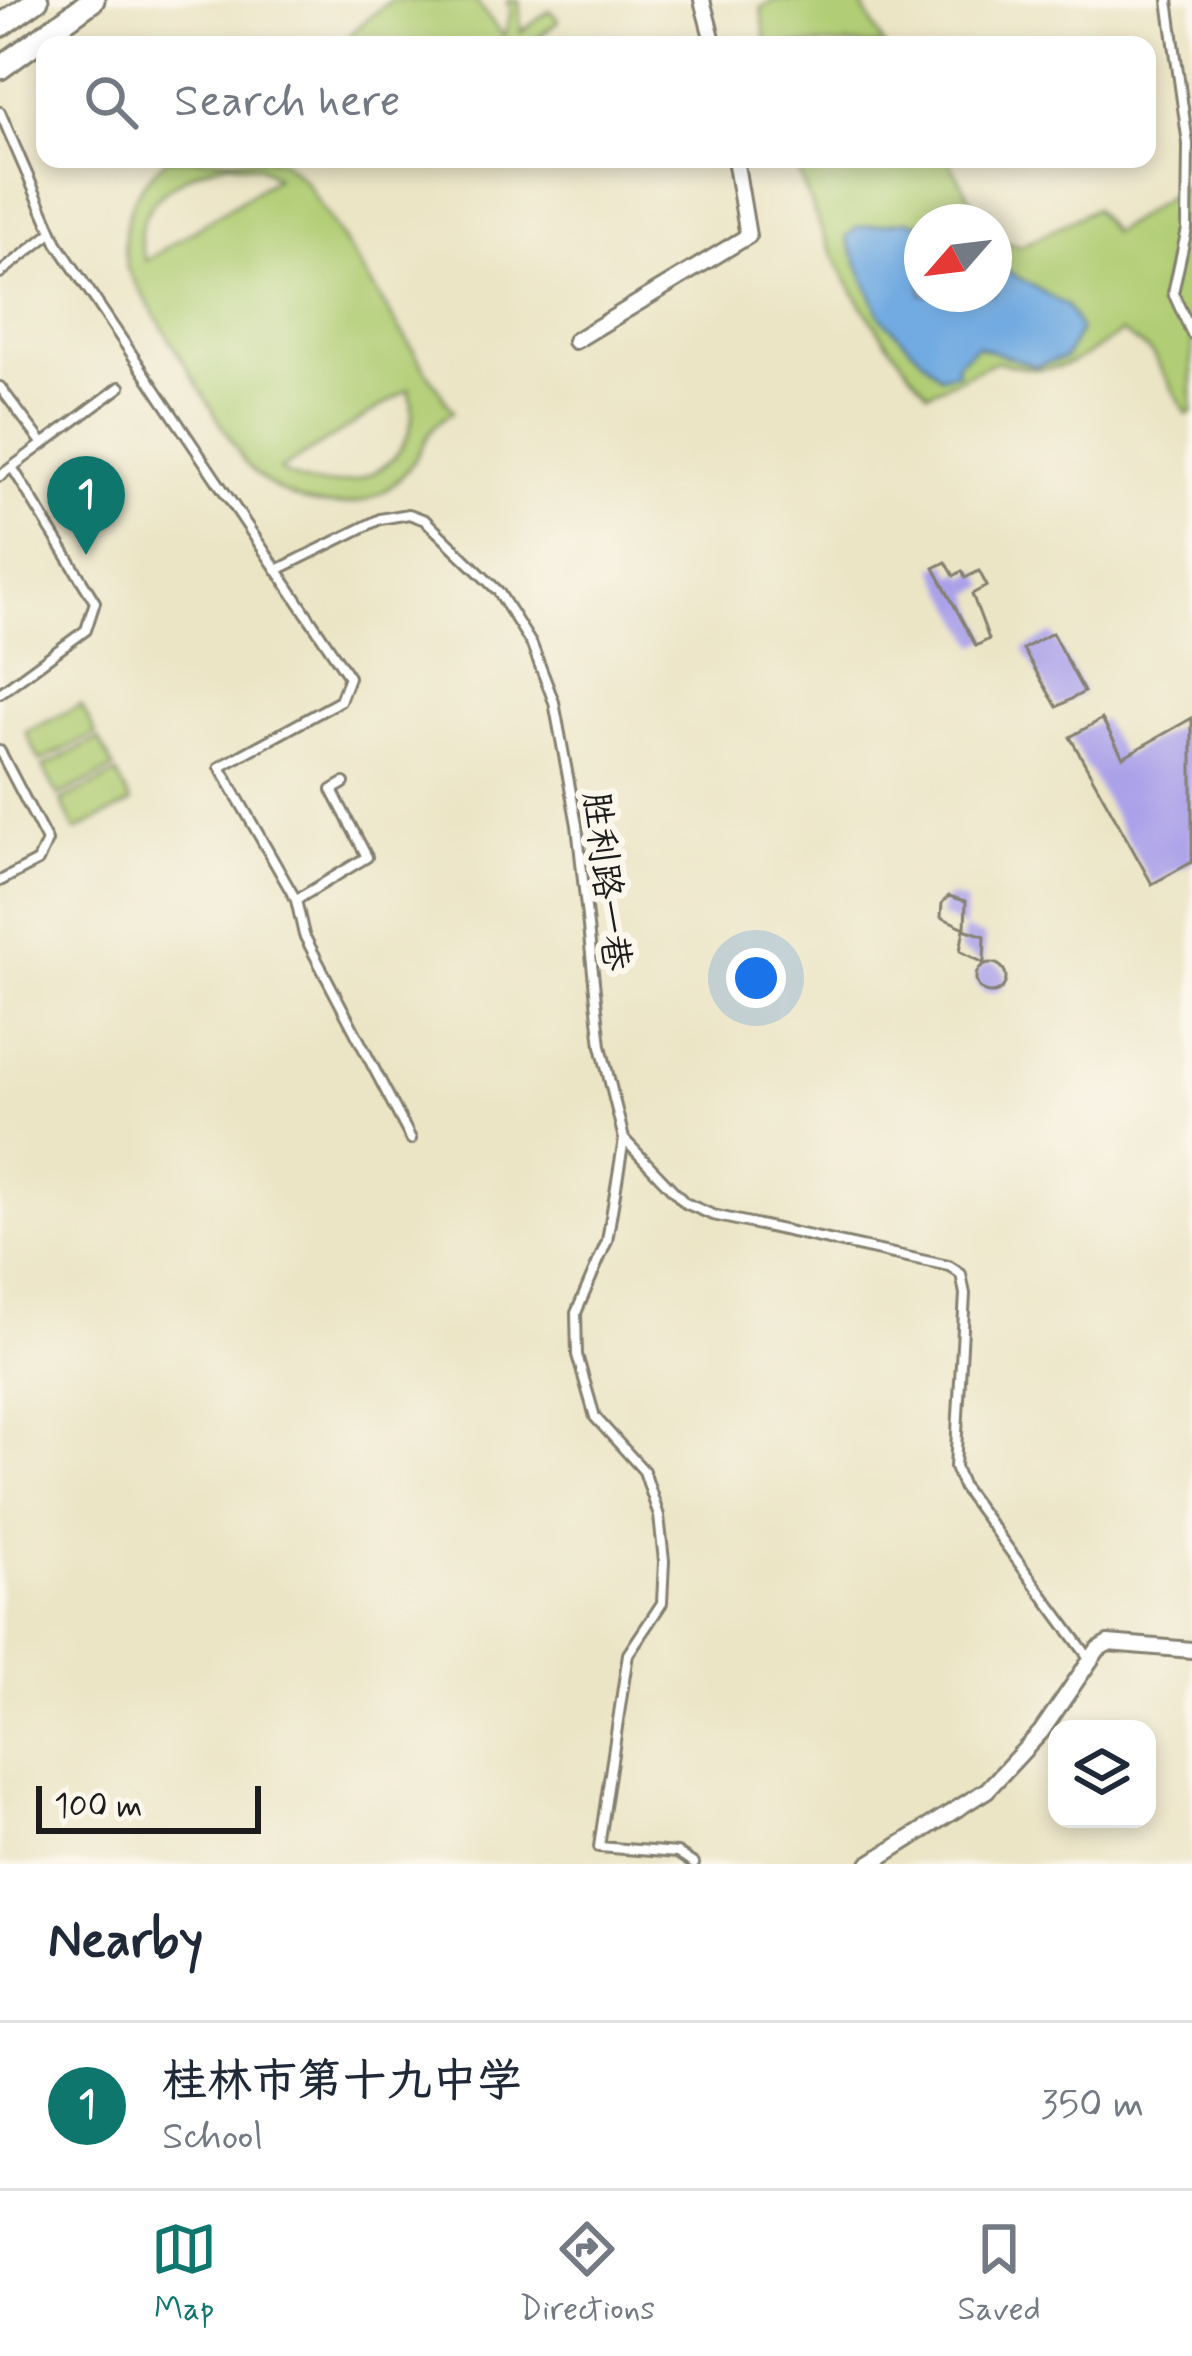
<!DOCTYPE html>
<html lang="en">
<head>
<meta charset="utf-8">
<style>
  body { margin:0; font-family:Mynerve,"LXGW WenKai TC",sans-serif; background:#f2f2f3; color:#1f2937 }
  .controls { position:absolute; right:36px; bottom:36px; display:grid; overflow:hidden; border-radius:24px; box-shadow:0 6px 18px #0003 }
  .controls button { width:108px; height:108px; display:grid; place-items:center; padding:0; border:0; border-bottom:3px solid #e0e1e3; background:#fff; color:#1f2937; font:60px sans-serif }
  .compass { position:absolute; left:904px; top:204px; width:108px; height:108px; border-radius:50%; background:#fff; box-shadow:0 6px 18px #0003; rotate:242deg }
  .scale { position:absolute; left:36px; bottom:30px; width:225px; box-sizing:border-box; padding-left:12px; border:6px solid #1c1c1c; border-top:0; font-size:33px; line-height:42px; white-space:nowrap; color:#1c1c1c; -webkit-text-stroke:9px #fbf7ec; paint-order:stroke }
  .you { position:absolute; left:756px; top:978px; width:42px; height:42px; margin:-30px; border:9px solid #fff; border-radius:50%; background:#1a73e8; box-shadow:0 0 0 18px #1a73e833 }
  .badge { display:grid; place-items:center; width:78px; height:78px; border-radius:50%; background:#0f766e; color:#fff; font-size:39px; font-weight:700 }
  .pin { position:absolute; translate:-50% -99px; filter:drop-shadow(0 3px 6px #0008) }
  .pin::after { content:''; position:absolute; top:63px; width:42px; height:36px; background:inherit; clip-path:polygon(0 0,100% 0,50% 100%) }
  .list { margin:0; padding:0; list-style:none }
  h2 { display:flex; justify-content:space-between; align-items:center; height:156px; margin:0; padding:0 48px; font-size:51px }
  h2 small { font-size:39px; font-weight:400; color:#747a83 }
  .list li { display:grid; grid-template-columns:78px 1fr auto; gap:36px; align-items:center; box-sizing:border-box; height:168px; padding:0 48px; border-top:3px solid #e0e1e3 }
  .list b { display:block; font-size:45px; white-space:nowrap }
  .list p { margin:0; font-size:39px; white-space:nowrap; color:#747a83 }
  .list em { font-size:39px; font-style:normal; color:#747a83 }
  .icon { flex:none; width:66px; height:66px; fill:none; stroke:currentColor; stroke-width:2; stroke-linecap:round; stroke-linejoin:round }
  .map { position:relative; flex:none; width:1192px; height:1864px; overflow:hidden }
  .search { position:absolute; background:#fff; box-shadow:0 6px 18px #0003; left:36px; right:36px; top:36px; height:132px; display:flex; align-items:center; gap:30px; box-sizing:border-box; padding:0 42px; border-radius:24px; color:#747a83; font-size:45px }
  .sheet { height:324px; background:#fff }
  nav { display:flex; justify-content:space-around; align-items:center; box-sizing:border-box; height:168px; border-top:3px solid #e0e1e3; background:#fff; font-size:33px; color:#747a83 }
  nav a { display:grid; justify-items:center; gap:6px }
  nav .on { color:#0f766e }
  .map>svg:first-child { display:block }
  .green { fill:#b1cd74; stroke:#667448; stroke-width:3; fill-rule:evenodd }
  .water { fill:#72abe1; stroke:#47647e; stroke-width:3 }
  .building { fill:#aba1e9 }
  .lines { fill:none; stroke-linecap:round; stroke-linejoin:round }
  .lane-casing { stroke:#848070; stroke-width:14 }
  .street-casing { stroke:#848070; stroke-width:20 }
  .primary-casing { stroke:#848070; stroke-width:27 }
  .lane { stroke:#fff; stroke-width:8 }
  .street { stroke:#fff; stroke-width:14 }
  .primary { stroke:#fff; stroke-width:21 }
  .labels { text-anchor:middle; stroke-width:12; stroke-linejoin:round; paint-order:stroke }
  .street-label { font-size:36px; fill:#1c1c1c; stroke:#fbf7ec }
</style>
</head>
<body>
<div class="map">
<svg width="1192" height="1864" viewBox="0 0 1192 1864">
  <rect width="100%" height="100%" fill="#fbf7ec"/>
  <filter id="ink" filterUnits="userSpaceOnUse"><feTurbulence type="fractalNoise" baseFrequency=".00833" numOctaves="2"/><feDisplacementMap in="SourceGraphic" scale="24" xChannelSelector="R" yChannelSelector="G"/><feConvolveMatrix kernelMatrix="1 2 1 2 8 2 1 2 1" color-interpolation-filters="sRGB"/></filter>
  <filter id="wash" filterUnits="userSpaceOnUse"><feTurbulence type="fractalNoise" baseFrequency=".004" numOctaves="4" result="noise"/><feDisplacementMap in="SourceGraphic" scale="48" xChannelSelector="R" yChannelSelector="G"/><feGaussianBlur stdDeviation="2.7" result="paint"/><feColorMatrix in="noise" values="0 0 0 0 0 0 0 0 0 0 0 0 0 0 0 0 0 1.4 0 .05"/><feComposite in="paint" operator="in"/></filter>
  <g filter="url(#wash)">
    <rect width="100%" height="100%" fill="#ebe4c5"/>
    <path class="green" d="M 391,0 L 475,0 L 504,37 L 511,11 L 507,0 L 519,0 L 521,32 L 550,10 L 559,21 L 529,45 L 347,45 L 352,32 Z
      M 775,0 L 859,0 L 884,45 L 766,45 L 761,8 Z
      M 168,159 L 280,159 L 305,181 L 453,412 C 420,433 429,442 408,469 C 365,525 286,510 245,463 L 127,269 C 119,223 131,188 168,159 ZM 231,162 L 260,167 L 276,178 L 146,261 C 122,204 186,170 231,162 ZM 409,389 C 431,464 338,509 280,470 Z
      M 794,159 L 948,159 L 984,222 L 922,222 L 922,294 L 994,294 L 994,240 L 1021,246 L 1094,209 L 1112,233 L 1192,182 L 1192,412 L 1187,414 L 1151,352 L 1121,332 C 1075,365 1053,379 996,361 L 928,393 C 858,309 830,263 794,159 Z
      M 81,705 L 96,734 L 40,761 L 26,732 Z
      M 99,739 L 114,769 L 58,796 L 43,767 Z
      M 117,774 L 131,803 L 75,831 L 61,801 Z"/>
    <path class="water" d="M 906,221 L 922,224 L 922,294 L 994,294 L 994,263 L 1067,306 L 1080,329 L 1065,358 L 1035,366 L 977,346 L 956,364 L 958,372 L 940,376 L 881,317 L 846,237 L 856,228 Z"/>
    <g id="blocks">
      <path class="building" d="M 946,562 L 954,576 L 962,571 L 965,578 L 979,571 L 987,586 L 972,594 L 989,639 L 976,646 L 934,568 Z
        M 1052,633 L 1084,692 L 1057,707 L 1023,649 Z
        M 1192,718 L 1192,862 L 1152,884 L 1070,737 L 1102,719 L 1123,757 Z
        M 949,896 L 966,901 L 965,928 L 941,917 L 942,903 Z
        M 964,929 L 985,936 L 984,963 L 960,951 Z
        M976 978a15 15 0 1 1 30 0a15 15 0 1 1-30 0Z"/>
    </g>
  </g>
  <g filter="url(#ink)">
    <use href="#blocks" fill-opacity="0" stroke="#848070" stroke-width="3"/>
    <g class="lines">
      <defs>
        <path id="lane" d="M 1168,0 L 1188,144 L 1187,229 L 1173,293 L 1192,334
          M 0,112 L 57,243 L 277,570 L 380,519 L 409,514 L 425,520 L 498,591 L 532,645 L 554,702 L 577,825 L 601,1046 L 624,1139 L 607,1241 L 576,1313 L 577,1355 L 595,1417 L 644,1471 L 659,1516 L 664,1561 L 662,1603 L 628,1654 L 599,1847 L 677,1853 L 694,1864
          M 0,273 L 51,233
          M 0,387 L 43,444 L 0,476
          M 43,444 L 120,387
          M 277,570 L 349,677 L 340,701 L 220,767 L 296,900 L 304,935 L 411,1139
          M 0,693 L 86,630 L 95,602 L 12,467
          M 0,751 L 47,841 L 38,861 L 0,881
          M 296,900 L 367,857 L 332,790 L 344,783
          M 625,1140 L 685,1203 L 713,1215 L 949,1266 L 961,1274 L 965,1294 L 955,1467 L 963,1487 L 1089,1658"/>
        <path id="street" d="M 702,0 L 714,45
          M 575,341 L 748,236 L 735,159
          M 869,1864 L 987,1790 L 1041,1732 L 1098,1649 L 1108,1643 L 1192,1650"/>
        <path id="primary" d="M 0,26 L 37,0
          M 0,68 L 93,0"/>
      </defs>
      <use href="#lane" class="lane-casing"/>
      <use href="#street" class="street-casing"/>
      <use href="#primary" class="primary-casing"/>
      <use href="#lane" class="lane"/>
      <use href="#street" class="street"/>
      <use href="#primary" class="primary"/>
    </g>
  </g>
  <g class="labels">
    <g class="street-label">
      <text transform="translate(608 881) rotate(83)" y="13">胜利路一巷</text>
    </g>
  </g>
</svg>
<div class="controls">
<button><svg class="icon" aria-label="layers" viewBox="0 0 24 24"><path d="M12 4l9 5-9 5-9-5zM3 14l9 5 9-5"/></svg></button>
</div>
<svg class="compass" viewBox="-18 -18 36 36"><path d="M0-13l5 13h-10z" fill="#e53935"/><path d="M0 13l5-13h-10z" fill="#747a83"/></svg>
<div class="scale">100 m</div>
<div class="you"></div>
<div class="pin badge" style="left:86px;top:555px">1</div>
<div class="search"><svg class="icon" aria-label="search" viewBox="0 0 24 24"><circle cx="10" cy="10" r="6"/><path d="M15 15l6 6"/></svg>Search here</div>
</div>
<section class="sheet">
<h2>Nearby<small></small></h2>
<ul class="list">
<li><span class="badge">1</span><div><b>桂林市第十九中学</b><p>School</p></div><em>350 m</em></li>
</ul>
</section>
<nav>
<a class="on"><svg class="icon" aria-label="map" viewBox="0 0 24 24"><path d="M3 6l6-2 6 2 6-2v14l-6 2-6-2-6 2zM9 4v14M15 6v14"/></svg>Map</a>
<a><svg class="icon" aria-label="directions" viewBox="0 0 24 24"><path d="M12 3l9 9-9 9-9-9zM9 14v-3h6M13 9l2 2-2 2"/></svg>Directions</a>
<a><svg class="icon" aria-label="saved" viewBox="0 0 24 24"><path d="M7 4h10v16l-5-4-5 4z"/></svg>Saved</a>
</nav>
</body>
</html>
